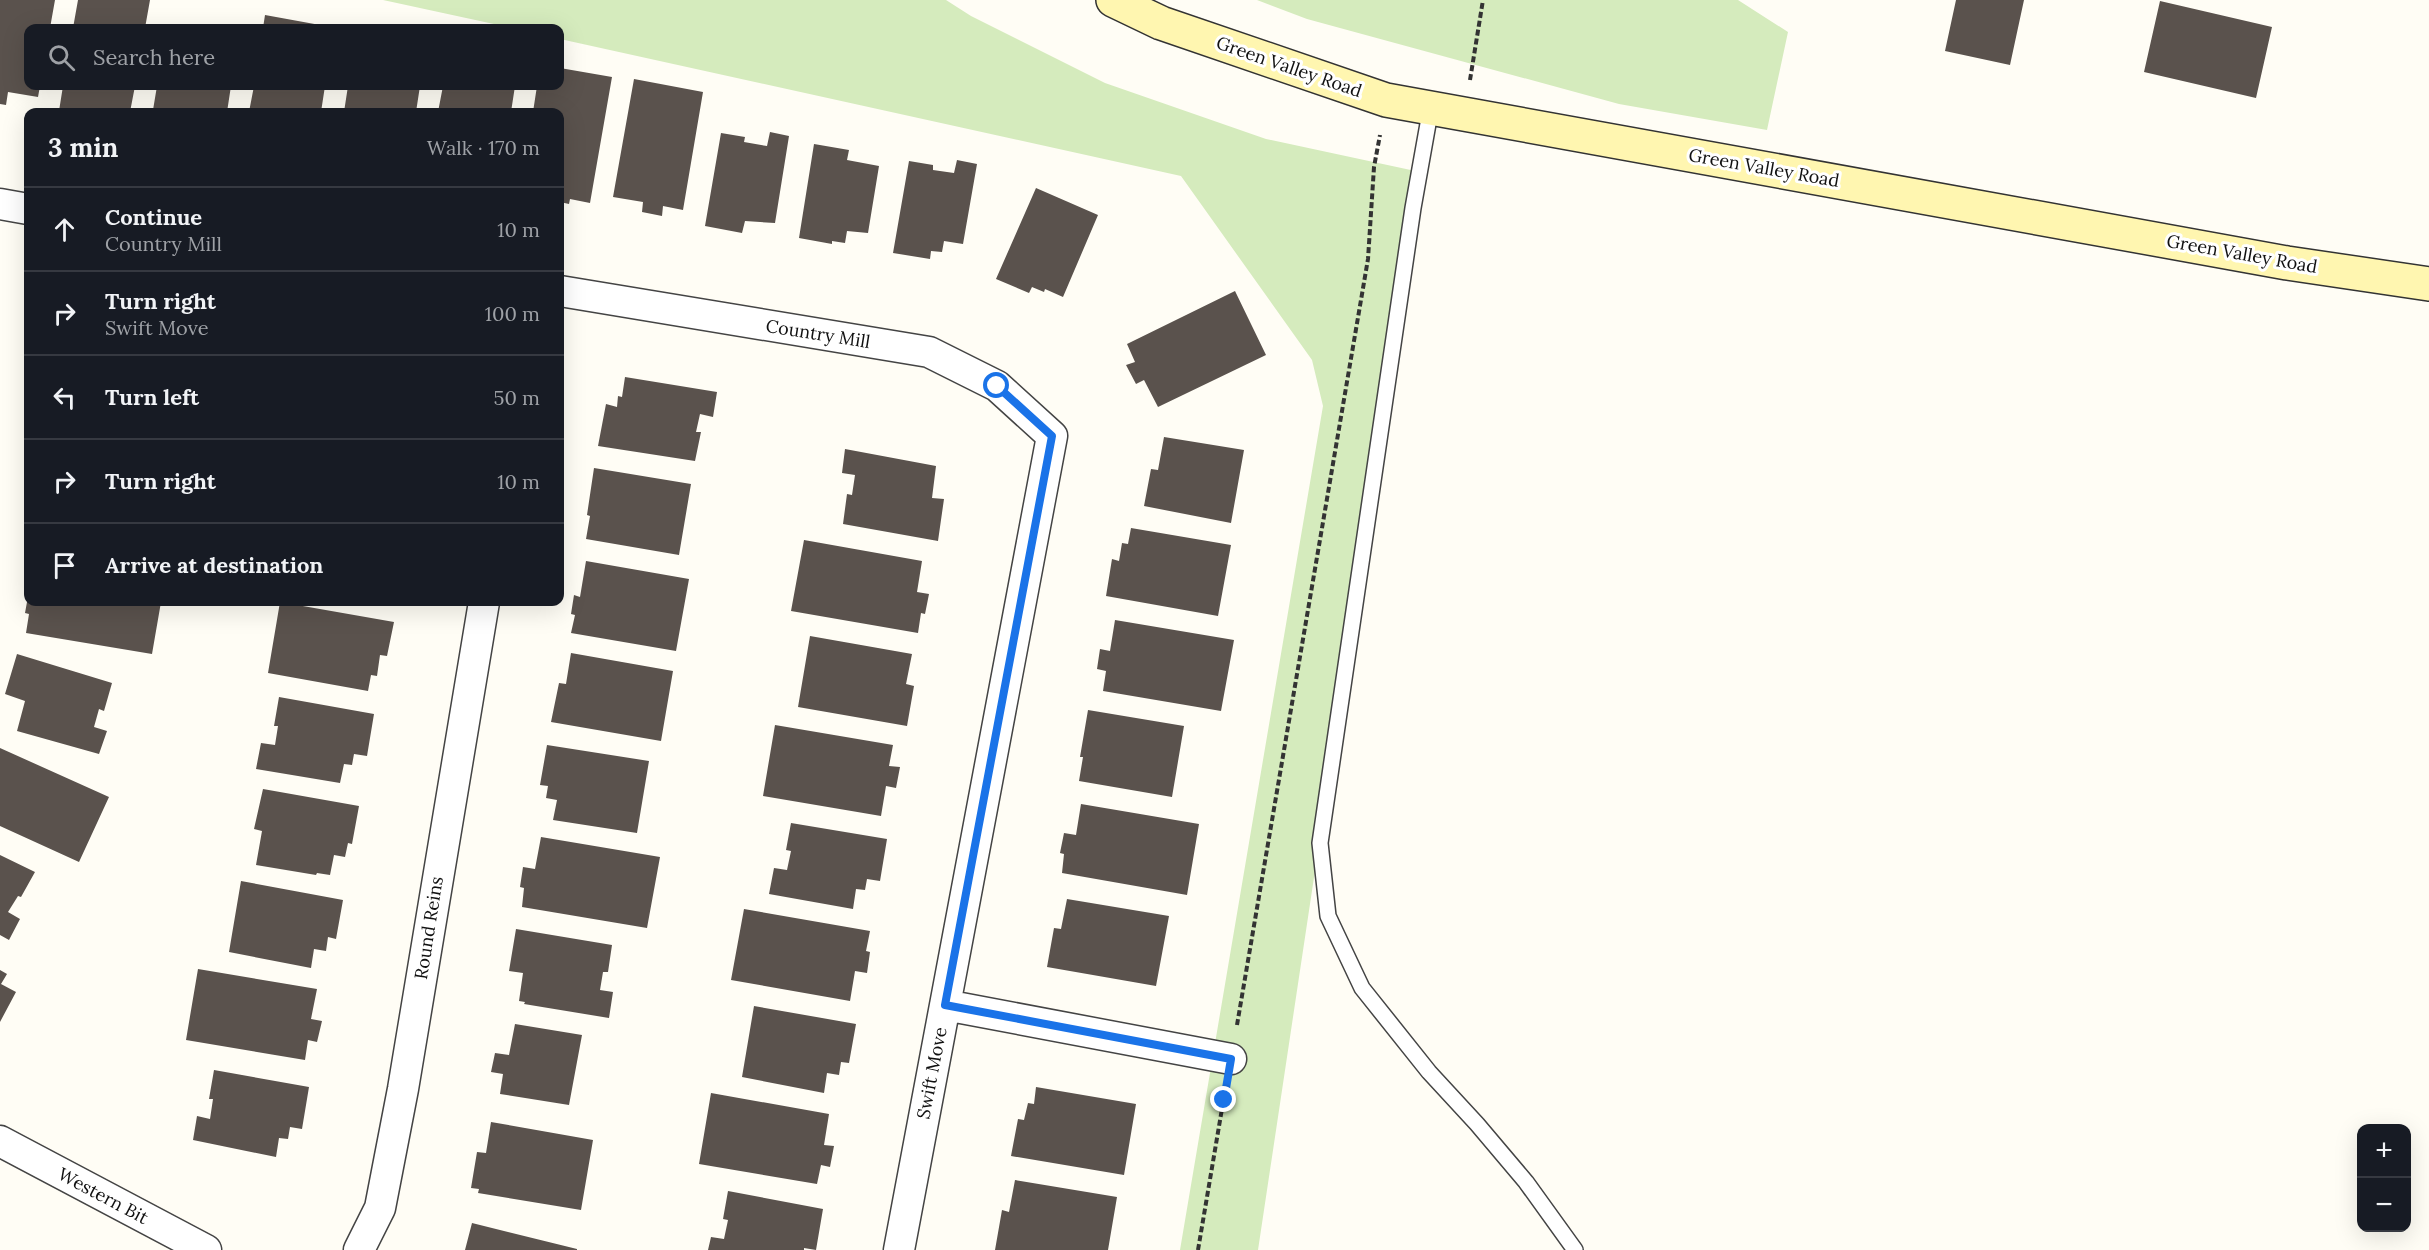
<!DOCTYPE html>
<html lang="en">
<head>
<meta charset="utf-8">
<style>
  body { margin:0; font-family:Lora,serif; background:#20242c; color:#f1f3f6 }
  .controls { position:absolute; right:18px; bottom:18px; display:grid; overflow:hidden; border-radius:12px; box-shadow:0 6px 24px #0002 }
  .controls button { width:54px; height:54px; display:grid; place-items:center; padding:0; border:0; border-bottom:2px solid #363941; background:#171b24; color:#f1f3f6; font:30px sans-serif }
  .stop { position:absolute; width:18px; height:18px; margin:-14px; border:4px solid #1a73e8; border-radius:50%; background:#fff }
  .stop.end { background:#1a73e8; border-color:#fff; box-shadow:0 2px 6px #0008 }
  .list { margin:0; padding:0; list-style:none }
  h2 { display:flex; justify-content:space-between; align-items:center; height:78px; margin:0; padding:0 24px; font-size:26px }
  h2 small { font-size:20px; font-weight:400; color:#9ea1a6 }
  .list li { display:grid; grid-template-columns:39px 1fr auto; gap:18px; align-items:center; box-sizing:border-box; height:84px; padding:0 24px; border-top:2px solid #363941 }
  .list b { display:block; font-size:22px; white-space:nowrap }
  .list p { margin:0; font-size:20px; white-space:nowrap; color:#9ea1a6 }
  .list em { font-size:20px; font-style:normal; color:#9ea1a6 }
  .icon { flex:none; width:33px; height:33px; fill:none; stroke:currentColor; stroke-width:2; stroke-linecap:round; stroke-linejoin:round }
  .map { position:relative; flex:none; width:2429px; height:1250px; overflow:hidden }
  .search { position:absolute; background:#171b24; box-shadow:0 6px 24px #0002; left:24px; top:24px; width:540px; height:66px; display:flex; align-items:center; gap:15px; box-sizing:border-box; padding:0 21px; border-radius:12px; color:#9ea1a6; font-size:22px }
  .panel { position:absolute; background:#171b24; box-shadow:0 6px 24px #0002; left:24px; top:108px; width:540px; height:498px; border-radius:12px }
  .map>svg:first-child { display:block }
  .green { fill:#d5ebbd }
  .building { fill:#5a524d }
  .lines { fill:none; stroke-linecap:round; stroke-linejoin:round }
  .lane-casing { stroke:#444; stroke-width:18 }
  .street-casing { stroke:#444; stroke-width:33 }
  .secondary-casing { stroke:#333; stroke-width:36 }
  .path { stroke:#333; stroke-width:4; stroke-dasharray:6 3; stroke-linecap:butt }
  .lane { stroke:#fff; stroke-width:15 }
  .street { stroke:#fff; stroke-width:30 }
  .secondary { stroke:#fff6b0; stroke-width:33 }
  .route { stroke:#1a73e8; stroke-width:8 }
  .labels { text-anchor:middle; stroke-width:6; stroke-linejoin:round; paint-order:stroke }
  .street-label { font-size:18px; fill:#111; stroke:#fff }
</style>
</head>
<body>
<div class="map">
<svg width="2429" height="1250" viewBox="0 0 2429 1250">
  <rect width="100%" height="100%" fill="#fffdf5"/>
  <path class="green" d="M 383,0 L 946,0 L 971,16 L 1105,83 L 1266,139 L 1420,172 L 1258,1250 L 1180,1250 L 1323,406 L 1312,360 L 1181,176 L 560,39 L 560,28 L 512,28 Z
    M 1257,0 L 1738,0 L 1788,32 L 1767,130 L 1619,104 L 1307,19 Z"/>
  <path class="building" d="M 0,0 L 55,0 L 50,28 L 28,28 L 28,86 L 40,86 L 38,97 L 8,92 L 6,105 L 0,104 Z
    M 78,0 L 150,0 L 145,28 L 73,28 Z
    M 1956,0 L 2024,0 L 2010,65 L 1945,51 Z
    M 2160,1 L 2272,27 L 2256,98 L 2144,72 Z
    M 265,15 L 331,27 L 331,28 L 263,28 Z
    M 560,68 L 612,77 L 590,203 L 570,199 L 569,204 L 560,202 L 560,112 L 533,112 L 537,86 L 560,86 Z
    M 634,79 L 703,92 L 683,210 L 663,206 L 662,216 L 642,212 L 643,202 L 613,197 Z
    M 63,86 L 135,86 L 130,112 L 59,111 Z
    M 157,86 L 231,86 L 227,112 L 167,112 L 153,110 Z
    M 254,86 L 325,86 L 321,112 L 249,112 Z
    M 348,86 L 420,86 L 416,112 L 344,112 Z
    M 443,86 L 515,86 L 511,112 L 438,112 Z
    M 770,132 L 789,136 L 775,223 L 745,221 L 742,233 L 705,226 L 721,133 L 745,137 L 744,142 L 767,146 Z
    M 814,144 L 849,150 L 847,160 L 879,166 L 868,233 L 847,231 L 845,243 L 832,241 L 832,244 L 799,238 Z
    M 957,160 L 977,164 L 963,244 L 944,241 L 942,252 L 931,251 L 930,259 L 893,253 L 909,161 L 933,165 L 933,170 L 954,173 Z
    M 1036,188 L 1098,215 L 1063,297 L 1045,289 L 1044,292 L 1032,287 L 1029,293 L 996,279 Z
    M 1235,291 L 1266,355 L 1158,407 L 1144,380 L 1136,384 L 1126,365 L 1135,362 L 1127,344 Z
    M 625,377 L 717,392 L 713,417 L 700,414 L 696,432 L 701,432 L 695,461 L 598,446 L 606,404 L 617,407 L 618,396 L 622,397 Z
    M 1164,437 L 1244,450 L 1231,523 L 1144,506 L 1151,469 L 1158,470 Z
    M 845,449 L 936,466 L 932,498 L 944,499 L 938,541 L 843,524 L 847,494 L 852,495 L 855,475 L 842,473 Z
    M 594,468 L 691,484 L 679,555 L 586,539 L 590,516 L 587,515 Z
    M 1131,528 L 1231,545 L 1218,616 L 1106,596 L 1112,559 L 1119,561 L 1122,543 L 1128,544 Z
    M 804,540 L 922,561 L 917,592 L 929,594 L 925,614 L 921,613 L 918,633 L 791,611 Z
    M 586,561 L 689,579 L 676,651 L 571,633 L 575,615 L 571,614 L 574,595 L 580,597 Z
    M 27,602 L 161,602 L 152,654 L 26,633 L 29,614 L 25,613 Z
    M 280,602 L 394,622 L 387,656 L 380,655 L 377,676 L 371,675 L 368,691 L 268,673 Z
    M 1115,620 L 1234,640 L 1221,711 L 1103,691 L 1106,671 L 1097,669 L 1100,649 L 1110,651 Z
    M 810,636 L 912,654 L 906,684 L 914,686 L 907,726 L 798,707 Z
    M 571,653 L 673,671 L 661,741 L 551,722 L 559,683 L 566,684 Z
    M 17,654 L 112,683 L 104,711 L 99,709 L 94,727 L 107,731 L 99,754 L 17,731 L 25,701 L 5,694 Z
    M 279,697 L 374,714 L 367,756 L 354,754 L 352,765 L 344,764 L 340,783 L 256,769 L 261,743 L 275,745 L 278,726 L 274,726 Z
    M 1088,710 L 1184,726 L 1172,797 L 1079,781 L 1083,757 L 1080,757 Z
    M 775,725 L 893,745 L 889,766 L 900,767 L 896,788 L 886,786 L 881,816 L 763,796 Z
    M 547,745 L 649,761 L 637,833 L 553,820 L 557,800 L 546,798 L 548,786 L 540,785 Z
    M 0,748 L 109,797 L 79,862 L 0,826 Z
    M 263,789 L 359,806 L 352,844 L 348,843 L 345,857 L 334,855 L 330,875 L 317,873 L 316,875 L 256,865 L 262,831 L 254,829 Z
    M 1081,804 L 1199,824 L 1187,895 L 1062,873 L 1064,854 L 1060,853 L 1064,833 L 1076,835 Z
    M 791,823 L 887,839 L 880,881 L 867,879 L 865,890 L 856,889 L 853,909 L 769,894 L 774,868 L 787,870 L 791,851 L 786,850 Z
    M 541,837 L 660,857 L 647,928 L 522,907 L 524,888 L 520,887 L 523,867 L 535,869 Z
    M 0,855 L 35,872 L 21,897 L 18,896 L 8,912 L 20,919 L 9,940 L 0,935 Z
    M 241,881 L 343,900 L 336,939 L 328,937 L 326,951 L 314,949 L 311,968 L 229,952 Z
    M 1067,899 L 1169,916 L 1156,986 L 1047,967 L 1054,928 L 1061,929 Z
    M 744,909 L 870,931 L 866,951 L 870,952 L 867,973 L 855,971 L 850,1001 L 731,980 Z
    M 516,929 L 612,945 L 608,972 L 603,972 L 600,990 L 613,992 L 609,1018 L 524,1004 L 525,1002 L 519,1001 L 523,973 L 509,971 Z
    M 198,969 L 317,989 L 311,1019 L 322,1021 L 317,1042 L 308,1040 L 305,1060 L 186,1040 Z
    M 0,970 L 7,974 L 1,984 L 16,992 L 0,1022 Z
    M 754,1006 L 856,1024 L 849,1063 L 841,1062 L 839,1075 L 827,1073 L 824,1093 L 742,1077 Z
    M 515,1024 L 582,1035 L 569,1105 L 500,1094 L 503,1074 L 491,1072 L 495,1053 L 509,1055 Z
    M 214,1070 L 309,1087 L 302,1129 L 290,1127 L 288,1139 L 279,1138 L 276,1157 L 193,1140 L 197,1116 L 210,1119 L 213,1099 L 209,1099 Z
    M 1036,1087 L 1136,1104 L 1124,1175 L 1011,1156 L 1018,1119 L 1024,1120 L 1028,1103 L 1034,1104 Z
    M 711,1093 L 829,1114 L 824,1145 L 834,1146 L 830,1167 L 821,1165 L 817,1184 L 699,1164 Z
    M 491,1122 L 593,1140 L 581,1210 L 478,1193 L 479,1189 L 471,1188 L 477,1152 L 486,1153 Z
    M 1015,1180 L 1117,1197 L 1108,1250 L 995,1250 L 1002,1210 L 1009,1212 Z
    M 728,1191 L 823,1209 L 816,1250 L 804,1248 L 804,1250 L 708,1250 L 711,1237 L 724,1239 L 728,1220 L 723,1219 Z
    M 472,1223 L 577,1249 L 577,1250 L 465,1250 Z"/>
  <g class="lines">
    <defs>
      <path id="lane" d="M 1431,107 L 1413,208 L 1320,843 L 1328,916 L 1362,988 L 1429,1072 L 1477,1124 L 1526,1182 L 1575,1250"/>
      <path id="street" d="M 0,204 L 28,209
        M 560,291 L 929,352 L 997,386 L 1052,436 L 899,1250
        M 945,1005 L 1231,1059
        M 0,1141 L 206,1250
        M 359,1250 L 380,1208 L 403,1089 L 484,602"/>
      <path id="secondary" d="M 1113,0 L 1161,23 L 1386,100 L 2287,263 L 2429,284"/>
    </defs>
    <use href="#lane" class="lane-casing"/>
    <use href="#street" class="street-casing"/>
    <use href="#secondary" class="secondary-casing"/>
    <path class="path" d="M 1470,80 L 1483,0
      M 1237,1025 L 1368,259 L 1374,167 L 1380,135
      M 1198,1250 L 1225,1091"/>
    <use href="#lane" class="lane"/>
    <use href="#street" class="street"/>
    <use href="#secondary" class="secondary"/>
  </g>
  <g class="lines">
    <path class="route" d="M 997,386 L 1052,436 L 945,1005 L 1231,1059 L 1224,1100"/>
  </g>
  <g class="labels">
    <g class="street-label">
      <text transform="translate(1289 67) rotate(19)" y="6">Green Valley Road</text>
      <text transform="translate(1764 168) rotate(10)" y="6">Green Valley Road</text>
      <text transform="translate(2242 254) rotate(10)" y="6">Green Valley Road</text>
      <text transform="translate(818 334) rotate(9)" y="6">Country Mill</text>
      <text transform="translate(429 928) rotate(-81)" y="6">Round Reins</text>
      <text transform="translate(932 1073) rotate(-79)" y="6">Swift Move</text>
      <text transform="translate(103 1196) rotate(28)" y="6">Western Bit</text>
    </g>
  </g>
</svg>
<div class="controls">
<button>+</button>
<button>−</button>
</div>
<div class="stop" style="left:997px;top:386px"></div>
<div class="stop end" style="left:1224px;top:1100px"></div>
<div class="search"><svg class="icon" aria-label="search" viewBox="0 0 24 24"><circle cx="10" cy="10" r="6"/><path d="M15 15l6 6"/></svg>Search here</div>
<section class="panel">
<h2>3 min<small>Walk · 170 m</small></h2>
<ul class="list">
<li><svg class="icon" aria-label="ahead" viewBox="0 0 24 24"><path d="M12 20V5M6 11l6-6 6 6"/></svg><div><b>Continue</b><p>Country Mill</p></div><em>10 m</em></li>
<li><svg class="icon" aria-label="right" viewBox="0 0 24 24"><path d="M7 20v-9h11M14 6l5 5-5 5"/></svg><div><b>Turn right</b><p>Swift Move</p></div><em>100 m</em></li>
<li><svg class="icon" aria-label="left" viewBox="0 0 24 24"><path d="M17 20v-9H6M10 6l-5 5 5 5"/></svg><div><b>Turn left</b></div><em>50 m</em></li>
<li><svg class="icon" aria-label="right" viewBox="0 0 24 24"><path d="M7 20v-9h11M14 6l5 5-5 5"/></svg><div><b>Turn right</b></div><em>10 m</em></li>
<li><svg class="icon" aria-label="arrive" viewBox="0 0 24 24"><path d="M6 21V4h12l-3 4 3 4H6"/></svg><div><b>Arrive at destination</b></div></li>
</ul>
</section>
</div>
</body>
</html>
